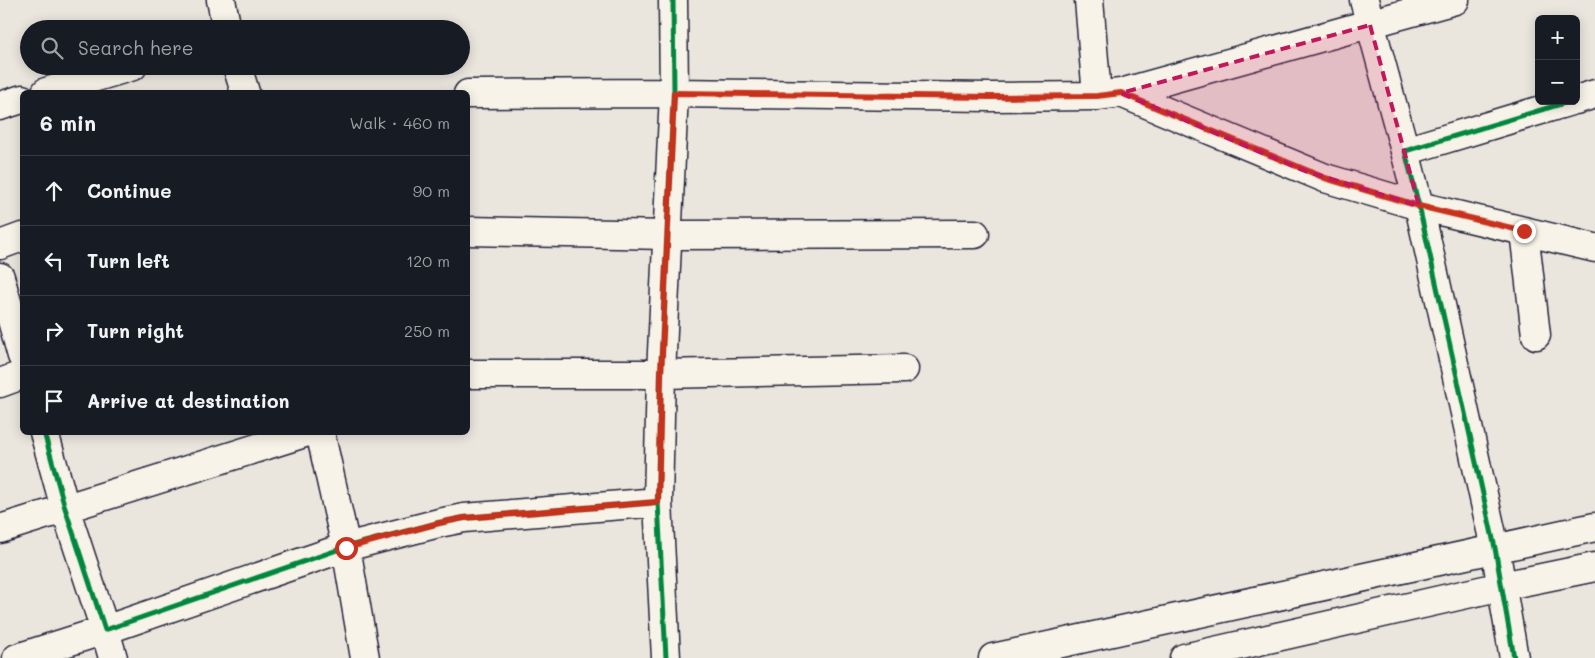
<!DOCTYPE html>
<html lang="en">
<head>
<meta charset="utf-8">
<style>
  body { margin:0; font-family:Mali,sans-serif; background:#242831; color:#f1f3f6 }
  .controls { position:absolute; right:15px; top:15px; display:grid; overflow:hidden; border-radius:8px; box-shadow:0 2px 12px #0003 }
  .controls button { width:45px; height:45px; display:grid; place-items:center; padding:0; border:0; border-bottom:1px solid #363941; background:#171b24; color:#f1f3f6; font:25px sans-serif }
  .stop { position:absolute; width:15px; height:15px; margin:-11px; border:4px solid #c8321e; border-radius:50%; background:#fff }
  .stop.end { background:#c8321e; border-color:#fff; box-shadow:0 1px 5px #0008 }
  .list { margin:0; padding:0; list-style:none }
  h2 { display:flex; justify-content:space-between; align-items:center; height:65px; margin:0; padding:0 20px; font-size:21px }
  h2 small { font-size:16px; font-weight:400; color:#9ea1a6 }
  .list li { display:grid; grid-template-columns:32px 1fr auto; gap:15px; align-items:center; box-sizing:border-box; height:70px; padding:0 20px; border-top:1px solid #363941 }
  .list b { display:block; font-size:19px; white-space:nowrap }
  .list em { font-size:16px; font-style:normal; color:#9ea1a6 }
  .icon { flex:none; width:28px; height:28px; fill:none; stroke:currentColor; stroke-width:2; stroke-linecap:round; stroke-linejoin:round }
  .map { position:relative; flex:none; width:1595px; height:658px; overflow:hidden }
  .search { position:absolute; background:#171b24; box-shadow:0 2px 12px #0003; left:20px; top:20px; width:450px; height:55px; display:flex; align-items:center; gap:12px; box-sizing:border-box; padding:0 18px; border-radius:28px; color:#9ea1a6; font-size:19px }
  .panel { position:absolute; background:#171b24; box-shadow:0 2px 12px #0003; left:20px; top:90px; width:450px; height:345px; border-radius:8px }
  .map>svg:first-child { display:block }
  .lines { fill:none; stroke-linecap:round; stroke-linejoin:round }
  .minor-casing { stroke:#22223b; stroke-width:31 }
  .major-casing { stroke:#22223b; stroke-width:31 }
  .minor { stroke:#f7f3e8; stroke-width:28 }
  .major { stroke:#f7f3e8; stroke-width:28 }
  .cycleway-casing { stroke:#f7f3e8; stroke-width:8 }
  .cycleway { stroke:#00873e; stroke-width:5 }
  .route { stroke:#c8321e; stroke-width:6 }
  .marked { fill:#c2185b; fill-opacity:0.2; stroke:#c2185b; stroke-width:4; stroke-dasharray:10 6; stroke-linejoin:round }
</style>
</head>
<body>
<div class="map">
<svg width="1595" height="658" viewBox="0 0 1595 658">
  <rect width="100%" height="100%" fill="#eae6de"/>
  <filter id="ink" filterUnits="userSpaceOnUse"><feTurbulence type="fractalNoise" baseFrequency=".02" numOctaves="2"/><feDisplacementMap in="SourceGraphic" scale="10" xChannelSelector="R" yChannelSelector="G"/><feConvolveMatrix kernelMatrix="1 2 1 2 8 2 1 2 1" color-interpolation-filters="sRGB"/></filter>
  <g filter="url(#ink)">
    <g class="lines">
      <defs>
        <path id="minor" d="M 221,0 L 227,29
          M 1089,0 L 1097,96 L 1121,93 L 1325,178 L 1419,206 L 1595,248
          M 1364,0 L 1405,151
          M 237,66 L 245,92
          M 46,92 L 133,66
          M 1121,93 L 1455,0
          M 468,94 L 674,93 L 990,97 L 1097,96
          M 1576,100 L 1595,94
          M 0,106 L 22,99
          M 468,231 L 668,235 L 975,234
          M 1524,231 L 1536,335
          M 0,245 L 22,237
          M 0,277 L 22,356
          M 468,374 L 661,374 L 904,369
          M 0,383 L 22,375
          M 44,432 L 65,508 L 105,630 L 346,547 L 439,523 L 464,518 L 658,502
          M 320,432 L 346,547 L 365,658
          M 0,529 L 308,432
          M 17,658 L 105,630 L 113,658
          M 666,658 L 658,502 L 661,374 L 674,93 L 673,0
          M 1514,658 L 1495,548 L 1419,206 L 1405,151 L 1571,101"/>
        <path id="major" d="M 993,658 L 1595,527
          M 1184,658 L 1502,586 L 1595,567"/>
      </defs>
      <use href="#minor" class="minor-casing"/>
      <use href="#major" class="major-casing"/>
      <use href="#minor" class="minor"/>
      <use href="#major" class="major"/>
      <defs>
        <path id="cycleway" d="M 44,432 L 65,508 L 105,630 L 346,547 L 439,523 L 464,518 L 658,502
          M 666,658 L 658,502 L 661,374 L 674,93 L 673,0
          M 1514,658 L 1495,548 L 1419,206 L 1405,151 L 1571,101"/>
      </defs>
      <use href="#cycleway" class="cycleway-casing"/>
      <use href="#cycleway" class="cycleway"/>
    </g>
  </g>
  <g class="lines" filter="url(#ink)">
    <path class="route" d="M 346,548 L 439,523 L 464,518 L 658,502 L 661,374 L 674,93 L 990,97 L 1097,96 L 1121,93 L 1325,178 L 1419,206 L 1524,231"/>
  </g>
  <path class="marked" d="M 1370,25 L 1419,206 L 1305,171 L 1121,93 Z"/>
</svg>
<div class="controls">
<button>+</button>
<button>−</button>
</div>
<div class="stop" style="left:346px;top:548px"></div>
<div class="stop end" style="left:1524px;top:231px"></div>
<div class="search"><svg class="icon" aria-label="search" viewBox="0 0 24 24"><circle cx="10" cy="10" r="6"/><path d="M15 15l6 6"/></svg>Search here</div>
<section class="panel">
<h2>6 min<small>Walk · 460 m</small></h2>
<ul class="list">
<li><svg class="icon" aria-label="ahead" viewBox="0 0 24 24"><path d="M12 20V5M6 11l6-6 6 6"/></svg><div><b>Continue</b></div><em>90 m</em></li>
<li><svg class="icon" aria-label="left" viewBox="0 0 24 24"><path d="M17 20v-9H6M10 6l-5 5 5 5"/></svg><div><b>Turn left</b></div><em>120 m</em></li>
<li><svg class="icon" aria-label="right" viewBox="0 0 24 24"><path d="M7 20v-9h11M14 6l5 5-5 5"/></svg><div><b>Turn right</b></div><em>250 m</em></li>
<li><svg class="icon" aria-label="arrive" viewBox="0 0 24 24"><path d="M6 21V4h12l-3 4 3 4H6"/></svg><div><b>Arrive at destination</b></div></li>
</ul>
</section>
</div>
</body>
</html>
